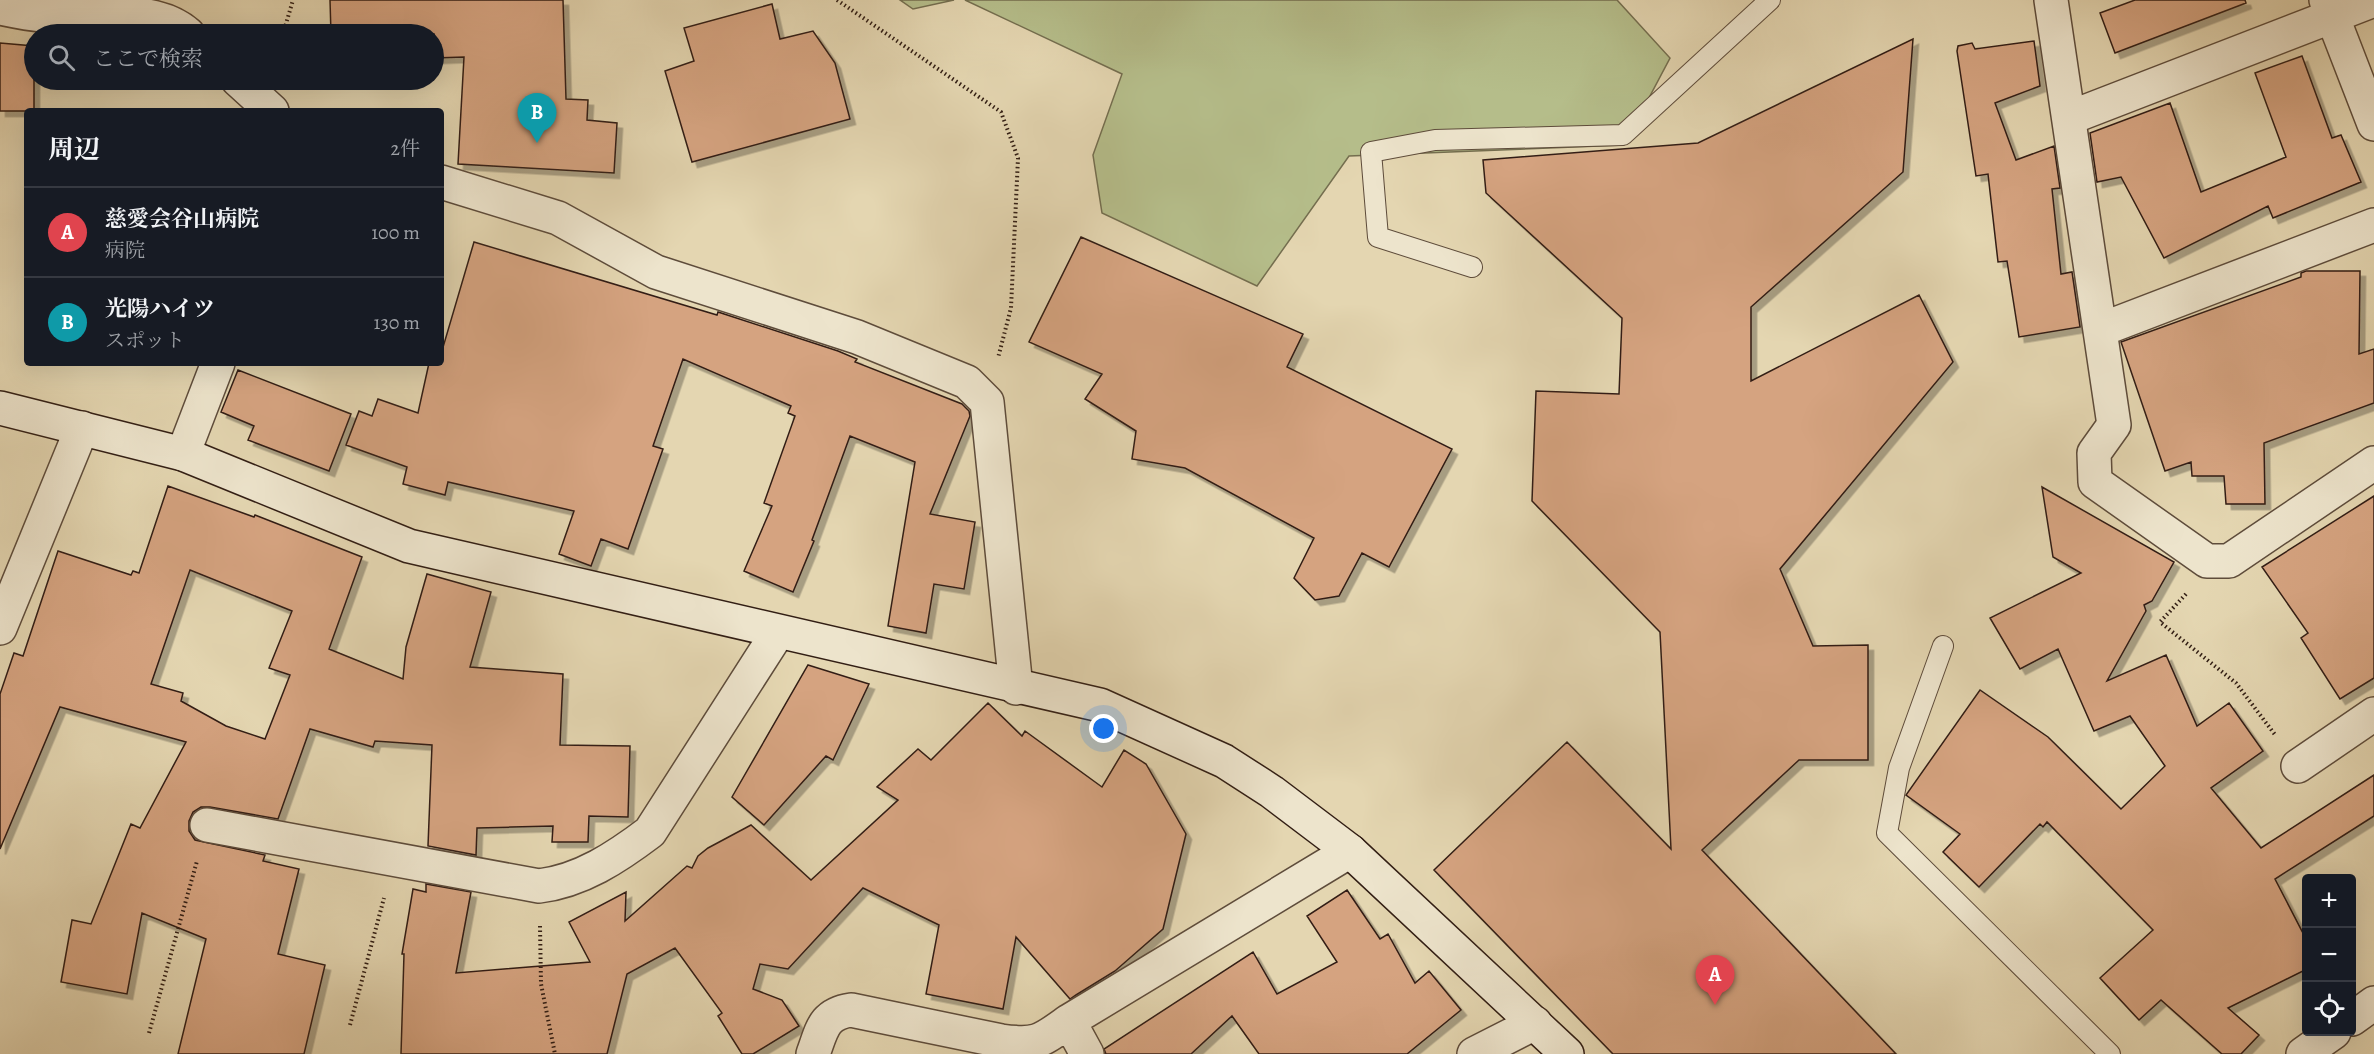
<!DOCTYPE html>
<html lang="ja">
<head>
<meta charset="utf-8">
<style>
  body { margin:0; font-family:Alegreya,"Noto Serif JP",serif; background:#20242c; color:#f1f3f6 }
  .controls { position:absolute; right:18px; bottom:18px; display:grid; overflow:hidden; border-radius:6px; box-shadow:0 6px 24px #0002 }
  .controls button { width:54px; height:54px; display:grid; place-items:center; padding:0; border:0; border-bottom:2px solid #363941; background:#171b24; color:#f1f3f6; font:30px sans-serif }
  .you { position:absolute; left:1104px; top:729px; width:21px; height:21px; margin:-15px; border:4px solid #fff; border-radius:50%; background:#1a73e8; box-shadow:0 0 0 9px #1a73e833 }
  .badge { display:grid; place-items:center; width:39px; height:39px; border-radius:50%; background:#0f766e; color:#fff; font-size:20px; font-weight:700 }
  .pin { position:absolute; translate:-50% -50px; filter:drop-shadow(0 2px 3px #0008) }
  .pin::after { content:''; position:absolute; top:32px; width:21px; height:18px; background:inherit; clip-path:polygon(0 0,100% 0,50% 100%) }
  .list { margin:0; padding:0; list-style:none }
  h2 { display:flex; justify-content:space-between; align-items:center; height:78px; margin:0; padding:0 24px; font-size:26px }
  h2 small { font-size:20px; font-weight:400; color:#9ea1a6 }
  .list li { display:grid; grid-template-columns:39px 1fr auto; gap:18px; align-items:center; box-sizing:border-box; height:90px; padding:0 24px; border-top:2px solid #363941 }
  .list b { display:block; font-size:22px; white-space:nowrap }
  .list p { margin:0; font-size:20px; white-space:nowrap; color:#9ea1a6 }
  .list em { font-size:20px; font-style:normal; color:#9ea1a6 }
  .icon { flex:none; width:33px; height:33px; fill:none; stroke:currentColor; stroke-width:2; stroke-linecap:round; stroke-linejoin:round }
  .map { position:relative; flex:none; width:2374px; height:1054px; overflow:hidden }
  .search { position:absolute; background:#171b24; box-shadow:0 6px 24px #0002; left:24px; top:24px; width:420px; height:66px; display:flex; align-items:center; gap:15px; box-sizing:border-box; padding:0 21px; border-radius:33px; color:#9ea1a6; font-size:22px }
  .panel { position:absolute; background:#171b24; box-shadow:0 6px 24px #0002; left:24px; top:108px; width:420px; height:258px; border-radius:6px }
  .map>svg:first-child { display:block }
  .green { fill:#b5bd8a; stroke:#746e4f; stroke-width:1.5 }
  .building { fill:#d5a380; stroke:#321e14; stroke-width:1.5; fill-rule:evenodd; filter:url(#shadow) }
  .lines { fill:none; stroke-linecap:round; stroke-linejoin:round }
  .lane-casing { stroke:#5e4c3b; stroke-width:22 }
  .street-casing { stroke:#5e4c3b; stroke-width:36 }
  .secondary-casing { stroke:#321e14; stroke-width:36 }
  .path { stroke:#321e14; stroke-width:4; stroke-dasharray:1.5 3; stroke-linecap:butt }
  .lane { stroke:#ede4cc; stroke-width:20 }
  .street { stroke:#ede4cc; stroke-width:33 }
  .secondary { stroke:#ede4cc; stroke-width:33 }
</style>
</head>
<body>
<div class="map">
<svg width="2374" height="1054" viewBox="0 0 2374 1054">
  <defs>
    <filter id="shadow"><feDropShadow dx="5.5" dy="5.5" stdDeviation="0" flood-color="#0004"/></filter>
  </defs>
  <rect width="100%" height="100%" fill="#e4d6b1"/>
  <filter id="stains"><feTurbulence type="fractalNoise" baseFrequency=".00333" numOctaves="4"/><feColorMatrix values="0 0 0 0 .2 0 0 0 0 .09 0 0 0 0 .02 0 0 0 .5 -.17"/></filter>
  <radialGradient id="worn" r=".72"><stop offset=".6" stop-color="#630" stop-opacity="0"/><stop offset="1" stop-color="#630" stop-opacity=".3"/></radialGradient>
  <path class="green" d="M 900,0 L 954,0 L 913,9 Z
    M 965,0 L 1617,0 L 1670,58 L 1624,145 L 1349,156 L 1257,286 L 1102,213 L 1093,155 L 1122,74 Z"/>
  <path class="building" d="M 330,0 L 563,0 L 566,99 L 588,100 L 587,120 L 617,123 L 614,173 L 458,164 L 464,57 L 434,58 L 434,34 L 331,34 Z
    M 2135,0 L 2245,0 L 2246,3 L 2115,53 L 2100,13 Z
    M 772,4 L 780,39 L 813,31 L 835,63 L 850,119 L 692,162 L 665,71 L 694,61 L 684,28 Z
    M 1913,39 L 1903,172 L 1751,307 L 1751,381 L 1919,295 L 1953,362 L 1780,569 L 1813,646 L 1868,645 L 1868,760 L 1799,760 L 1702,850 L 1896,1054 L 1613,1054 L 1434,870 L 1567,742 L 1671,849 L 1660,632 L 1532,501 L 1536,391 L 1619,394 L 1622,318 L 1486,193 L 1483,160 L 1698,143 Z
    M 2034,41 L 2040,86 L 1995,103 L 2016,160 L 2054,146 L 2060,188 L 2052,189 L 2061,274 L 2072,272 L 2080,327 L 2019,337 L 2007,261 L 1998,262 L 1988,174 L 1976,176 L 1957,51 L 1958,46 L 1972,43 L 1975,49 Z
    M 0,43 L 34,46 L 34,111 L 0,111 Z
    M 2302,56 L 2332,138 L 2341,135 L 2361,182 L 2273,218 L 2268,206 L 2164,258 L 2121,177 L 2097,182 L 2090,133 L 2170,103 L 2201,192 L 2286,157 L 2255,73 Z
    M 1081,237 L 1303,334 L 1287,367 L 1452,449 L 1389,567 L 1362,553 L 1339,596 L 1315,600 L 1294,578 L 1314,538 L 1185,468 L 1132,459 L 1136,431 L 1085,399 L 1102,374 L 1029,342 Z
    M 474,242 L 717,315 L 718,312 L 838,351 L 857,359 L 855,362 L 962,404 L 969,411 L 970,416 L 930,514 L 975,522 L 964,589 L 934,584 L 926,633 L 888,626 L 915,462 L 850,436 L 812,540 L 814,541 L 793,592 L 744,571 L 772,506 L 764,503 L 795,416 L 788,413 L 791,406 L 683,359 L 653,446 L 663,449 L 628,549 L 601,539 L 591,566 L 559,554 L 574,511 L 448,482 L 445,495 L 403,484 L 407,467 L 346,445 L 359,411 L 372,416 L 378,399 L 418,413 L 429,363 L 441,363 L 441,354 Z
    M 2306,271 L 2360,271 L 2359,354 L 2374,349 L 2374,403 L 2264,443 L 2265,504 L 2226,504 L 2224,476 L 2192,476 L 2191,462 L 2165,471 L 2121,342 L 2301,277 L 2301,273 Z
    M 238,370 L 351,414 L 329,471 L 248,440 L 254,426 L 221,412 Z
    M 168,486 L 254,517 L 255,515 L 362,557 L 329,649 L 403,679 L 406,647 L 427,574 L 491,592 L 470,667 L 563,674 L 560,745 L 630,746 L 628,817 L 589,816 L 588,842 L 552,842 L 553,826 L 477,828 L 476,855 L 428,846 L 432,745 L 375,741 L 373,747 L 310,729 L 278,819 L 210,807 L 201,807 L 193,812 L 189,821 L 189,831 L 195,840 L 265,855 L 263,861 L 299,869 L 278,954 L 325,965 L 304,1054 L 178,1054 L 206,939 L 142,913 L 127,994 L 61,982 L 72,920 L 91,924 L 131,824 L 140,828 L 186,742 L 60,707 L 0,849 L 0,694 L 14,653 L 23,656 L 58,551 L 131,575 L 133,571 L 139,573 ZM 190,570 L 292,611 L 269,668 L 290,675 L 265,739 L 226,726 L 181,701 L 183,693 L 151,684 Z
    M 2042,487 L 2174,562 L 2152,601 L 2144,605 L 2146,611 L 2107,681 L 2166,655 L 2197,726 L 2229,703 L 2263,751 L 2211,788 L 2261,848 L 2374,775 L 2374,816 L 2275,879 L 2307,941 L 2307,969 L 2228,1008 L 2259,1035 L 2241,1054 L 2222,1054 L 2161,1000 L 2139,1020 L 2100,978 L 2153,930 L 2047,822 L 2043,827 L 2040,824 L 1979,887 L 1943,852 L 1960,834 L 1906,795 L 1980,690 L 2048,737 L 2121,809 L 2165,766 L 2130,716 L 2094,731 L 2058,649 L 2020,669 L 1990,618 L 2081,573 L 2053,557 Z
    M 2374,496 L 2374,678 L 2340,699 L 2301,638 L 2308,633 L 2262,567 Z
    M 808,665 L 869,684 L 833,760 L 826,756 L 764,825 L 732,797 Z
    M 988,703 L 1022,736 L 1025,731 L 1102,787 L 1124,750 L 1146,764 L 1186,834 L 1163,929 L 1115,971 L 1076,995 L 1070,999 L 1016,937 L 1003,1009 L 926,994 L 939,925 L 863,888 L 788,969 L 760,964 L 753,989 L 782,1000 L 799,1026 L 753,1054 L 742,1054 L 718,1016 L 722,1013 L 675,948 L 627,974 L 607,1054 L 401,1054 L 404,954 L 402,954 L 413,889 L 426,892 L 426,884 L 471,892 L 456,973 L 590,962 L 569,922 L 626,892 L 625,921 L 687,866 L 692,868 L 698,856 L 708,848 L 751,825 L 811,880 L 898,800 L 877,787 L 918,749 L 931,760 Z
    M 1347,890 L 1380,939 L 1388,934 L 1415,983 L 1429,971 L 1461,1010 L 1407,1054 L 1259,1054 L 1232,1016 L 1191,1054 L 1106,1054 L 1104,1049 L 1253,952 L 1277,994 L 1337,962 L 1307,916 Z"/>
  <g class="lines">
    <defs>
      <path id="lane" d="M 1472,267 L 1378,237 L 1371,152 L 1435,140 L 1623,135 L 1770,0
        M 1943,646 L 1899,768 L 1887,833 L 2110,1054"/>
      <path id="street" d="M 2051,0 L 2114,425 L 2094,453 L 2095,482 L 2207,561 L 2229,561 L 2374,463
        M 2326,0 L 2374,124
        M 0,8 C 14,11 28,14 42,15 C 87,18 152,2 188,34
        M 238,80 L 272,111
        M 2069,118 L 2374,0
        M 441,182 L 558,218 L 656,272 L 857,337 L 967,382 L 987,402 L 1016,688
        M 2100,330 L 2374,225
        M 183,454 L 218,363
        M 0,628 L 82,428
        M 2298,766 L 2374,714
        M 207,825 L 539,886 C 581,881 617,857 650,832 L 778,632
        M 2352,1019 L 2374,1003
        M 1069,1021 L 1087,1054
        M 813,1054 C 822,1030 823,1014 851,1010 L 1001,1041 C 1037,1046 1041,1041 1069,1021 L 1350,851
        M 1474,1054 L 1535,1023
        M 2303,1054 L 2334,1032"/>
      <path id="secondary" d="M 0,408 L 183,454 L 409,546 L 1100,705 L 1224,761 L 1272,792 L 1350,851 L 1567,1054"/>
    </defs>
    <use href="#lane" class="lane-casing"/>
    <use href="#street" class="street-casing"/>
    <use href="#secondary" class="secondary-casing"/>
    <path class="path" d="M 837,0 L 1001,112 L 1018,158 L 1011,308 L 998,358
      M 283,34 L 293,0
      M 2186,594 L 2160,622 L 2236,683 L 2276,736
      M 540,926 L 541,984 L 555,1054
      M 350,1025 L 384,898
      M 149,1033 L 197,861"/>
    <use href="#lane" class="lane"/>
    <use href="#street" class="street"/>
    <use href="#secondary" class="secondary"/>
  </g>
  <rect width="100%" height="100%" filter="url(#stains)"/>
  <rect width="100%" height="100%" fill="url(#worn)"/>
</svg>
<div class="controls">
<button>+</button>
<button>−</button>
<button><svg class="icon" aria-label="locate" viewBox="0 0 24 24"><circle cx="12" cy="12" r="6"/><path d="M12 2v4M12 18v4M2 12h4M18 12h4"/></svg></button>
</div>
<div class="you"></div>
<div class="pin badge" style="left:1715px;top:1005px;background:#e0444e">A</div>
<div class="pin badge" style="left:537px;top:143px;background:#0f9aa8">B</div>
<div class="search"><svg class="icon" aria-label="search" viewBox="0 0 24 24"><circle cx="10" cy="10" r="6"/><path d="M15 15l6 6"/></svg>ここで検索</div>
<section class="panel">
<h2>周辺<small>2件</small></h2>
<ul class="list">
<li><span class="badge" style="background:#e0444e">A</span><div><b>慈愛会谷山病院</b><p>病院</p></div><em>100 m</em></li>
<li><span class="badge" style="background:#0f9aa8">B</span><div><b>光陽ハイツ</b><p>スポット</p></div><em>130 m</em></li>
</ul>
</section>
</div>
</body>
</html>
